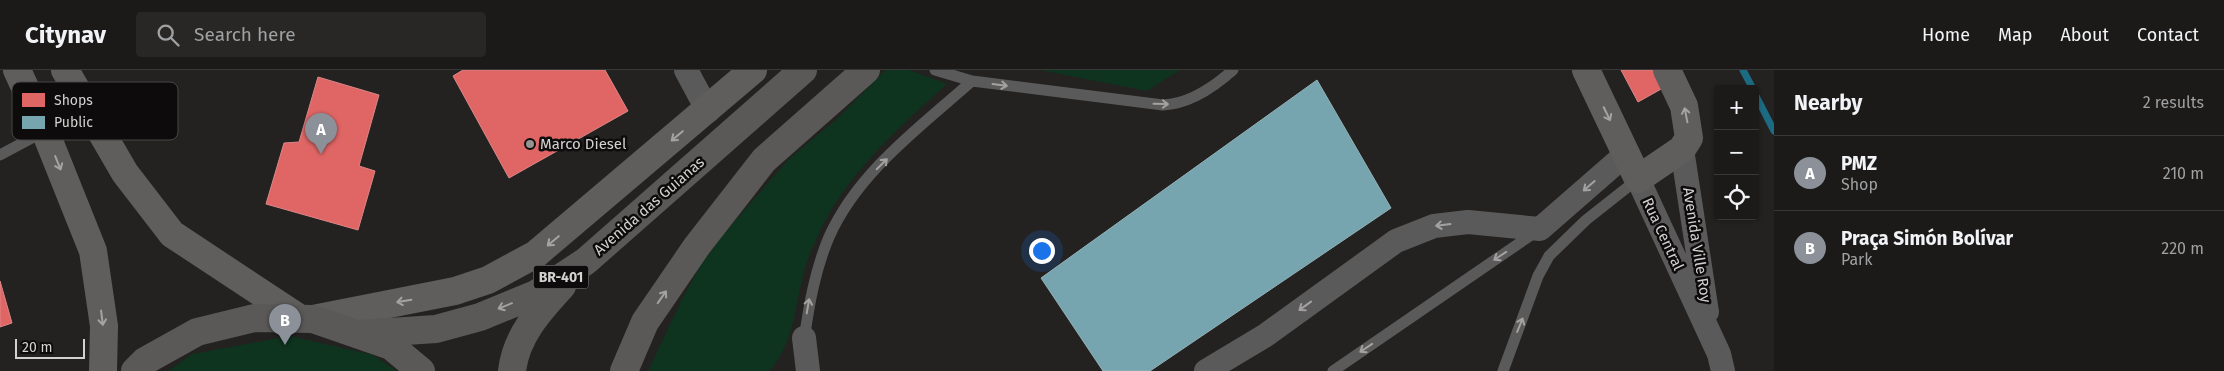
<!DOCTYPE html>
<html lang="en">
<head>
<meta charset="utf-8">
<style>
  body { margin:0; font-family:"Fira Sans",sans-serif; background:#282726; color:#f1f3f6 }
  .controls { position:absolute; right:15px; top:15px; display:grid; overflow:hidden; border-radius:5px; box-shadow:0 1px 4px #0004 }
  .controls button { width:45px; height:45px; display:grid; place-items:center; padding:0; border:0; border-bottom:1px solid #393838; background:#1b1a19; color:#f1f3f6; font:25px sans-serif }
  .scale { position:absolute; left:15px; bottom:12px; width:70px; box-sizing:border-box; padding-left:5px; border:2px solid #d4d2d1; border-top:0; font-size:14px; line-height:18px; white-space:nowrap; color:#d4d2d1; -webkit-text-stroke:4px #0d0b0b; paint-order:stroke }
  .you { position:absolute; left:1041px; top:180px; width:18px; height:18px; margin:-12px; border:4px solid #fff; border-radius:50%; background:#1a73e8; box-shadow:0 0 0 8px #1a73e833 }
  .badge { display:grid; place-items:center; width:32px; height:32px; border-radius:50%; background:#8c9099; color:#fff; font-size:16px; font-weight:700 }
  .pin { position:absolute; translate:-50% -41px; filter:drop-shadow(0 1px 2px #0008) }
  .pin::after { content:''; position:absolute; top:26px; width:18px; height:15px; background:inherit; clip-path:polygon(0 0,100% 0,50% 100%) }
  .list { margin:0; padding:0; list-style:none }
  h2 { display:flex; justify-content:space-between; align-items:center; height:65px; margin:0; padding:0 20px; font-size:21px }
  h2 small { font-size:16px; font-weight:400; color:#a0a1a2 }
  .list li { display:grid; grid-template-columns:32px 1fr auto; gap:15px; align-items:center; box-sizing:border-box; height:75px; padding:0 20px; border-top:1px solid #393838 }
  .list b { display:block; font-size:19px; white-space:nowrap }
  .list p { margin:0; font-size:16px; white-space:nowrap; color:#a0a1a2 }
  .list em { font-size:16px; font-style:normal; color:#a0a1a2 }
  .icon { flex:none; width:28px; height:28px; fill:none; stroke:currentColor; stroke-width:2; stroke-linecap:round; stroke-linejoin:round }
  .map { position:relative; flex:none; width:1774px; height:301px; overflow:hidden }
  header { display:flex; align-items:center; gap:30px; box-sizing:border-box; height:70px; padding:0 25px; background:#1b1a19; border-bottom:1px solid #393838 }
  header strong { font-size:24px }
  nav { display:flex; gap:28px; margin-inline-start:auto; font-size:18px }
  .search { width:350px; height:45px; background:#282726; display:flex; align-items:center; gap:12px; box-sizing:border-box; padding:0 18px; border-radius:5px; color:#a0a1a2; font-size:19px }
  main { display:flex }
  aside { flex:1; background:#1b1a19 }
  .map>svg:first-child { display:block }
  .green { fill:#0e331e }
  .shops { fill:#e06666; stroke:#dc8686 }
  .public { fill:#76a5af; stroke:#92b2b9 }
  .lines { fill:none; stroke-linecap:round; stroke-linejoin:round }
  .stream { stroke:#1d6b83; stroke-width:7 }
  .lane { stroke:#5b5a5a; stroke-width:11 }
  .street { stroke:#5b5a5a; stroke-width:24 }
  .secondary { stroke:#5f5e5c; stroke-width:28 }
  .highway { stroke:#5a5958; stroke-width:28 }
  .oneway { stroke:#a4a2a1 }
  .oneway2 { stroke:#a5a4a2 }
  .oneway3 { stroke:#a3a2a1 }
  .poi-dot { fill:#969493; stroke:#0d0b0b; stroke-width:2 }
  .labels { text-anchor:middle; stroke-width:5; stroke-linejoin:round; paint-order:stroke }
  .shield { fill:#0d0b0b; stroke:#989696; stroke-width:1 }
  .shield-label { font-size:14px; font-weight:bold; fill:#d4d2d1 }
  .poi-label { font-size:15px; fill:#d4d2d1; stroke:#0d0b0b; text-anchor:start }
  .street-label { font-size:15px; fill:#d4d2d1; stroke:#0d0b0b }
  .key { fill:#0d0b0b; stroke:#494746; stroke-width:1 }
  .key-label { font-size:14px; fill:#d4d2d1 }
</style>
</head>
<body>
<header>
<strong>Citynav</strong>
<div class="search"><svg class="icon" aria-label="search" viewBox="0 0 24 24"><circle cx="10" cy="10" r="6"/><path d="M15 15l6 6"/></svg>Search here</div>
<nav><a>Home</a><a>Map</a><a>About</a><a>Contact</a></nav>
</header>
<main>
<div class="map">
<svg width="1774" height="301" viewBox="0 0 1774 301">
  <rect width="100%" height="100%" fill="#242221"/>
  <path class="green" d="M 886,0 L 909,0 L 947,14 C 898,58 842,108 816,170 C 811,180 807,191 804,202 C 795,235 794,275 769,301 L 648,301 L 682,229 L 702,193 L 722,166 L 789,89 L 839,47 Z
    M 1040,0 L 1180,0 L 1147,21 Z
    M 290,266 L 373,285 L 397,301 L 168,301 L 192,284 Z"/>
  <path class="shops" d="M 463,0 L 605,0 L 628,41 L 509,108 L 453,6 Z
    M 1621,0 L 1653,0 L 1663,18 L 1638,32 Z
    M 318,7 L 379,25 L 359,96 L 375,101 L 358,160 L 266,134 L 284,73 L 299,72 Z
    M 0,211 L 12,253 L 0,257 Z"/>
  <path class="public" d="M 1317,10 L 1391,138 L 1150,301 L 1103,301 L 1041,208 Z"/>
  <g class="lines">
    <path class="stream" d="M 1743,0 L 1753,19
      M 1755,24 L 1774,61"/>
    <path class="lane" d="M 935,0 L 972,11 L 1163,35 C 1189,34 1214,17 1233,0
      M 0,85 L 45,61
      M 804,270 C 809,235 815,200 829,167 C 858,102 920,57 972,11
      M 1333,301 L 1537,161
      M 1503,301 L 1538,206 L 1549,186 L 1586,150 L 1638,109"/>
    <path class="street" d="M 686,0 L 708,41
      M 1682,79 L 1707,242
      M 1638,109 L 1719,284 L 1723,301
      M 804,268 L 808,301
      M 1206,301 L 1266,265 L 1396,171 L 1434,156 L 1468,152 L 1540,159 L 1626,84"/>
    <path class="secondary" d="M 17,0 L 45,61 L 93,181 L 104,256 L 103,301
      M 65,0 L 125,103 L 172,164 L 299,248
      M 1586,0 L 1638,109 L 1682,79 L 1689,68 L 1684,36 L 1667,0
      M 313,249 L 455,221 L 488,210 L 536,184 L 753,0"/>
    <path class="highway" d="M 359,264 L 436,259 L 480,247 L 536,224 L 586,191 L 803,0
      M 135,301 L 145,291 L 197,262 L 254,248 L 313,249 L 391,276 L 421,301
      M 512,301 C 516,266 539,241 562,216
      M 624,301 L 645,252 L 697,176 L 764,90 L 866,0"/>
  </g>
  <defs><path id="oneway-shaft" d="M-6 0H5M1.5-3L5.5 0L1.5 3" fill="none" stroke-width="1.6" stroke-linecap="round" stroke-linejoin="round" transform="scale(1.25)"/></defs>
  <g class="oneway">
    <use href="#oneway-shaft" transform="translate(1000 15) rotate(7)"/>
    <use href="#oneway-shaft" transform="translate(1161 34) rotate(1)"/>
    <use href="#oneway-shaft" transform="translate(882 94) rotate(-45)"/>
    <use href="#oneway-shaft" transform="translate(1589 116) rotate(139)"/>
    <use href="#oneway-shaft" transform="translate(1443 155) rotate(173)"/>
    <use href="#oneway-shaft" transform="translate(1500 186) rotate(146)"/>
    <use href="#oneway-shaft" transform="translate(808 236) rotate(-80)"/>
    <use href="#oneway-shaft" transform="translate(1305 236) rotate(144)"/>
    <use href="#oneway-shaft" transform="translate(1520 255) rotate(-68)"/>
    <use href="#oneway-shaft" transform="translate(1366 278) rotate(146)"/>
  </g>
  <g class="oneway2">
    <use href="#oneway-shaft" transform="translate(1607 44) rotate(64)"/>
    <use href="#oneway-shaft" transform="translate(1686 45) rotate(-101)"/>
    <use href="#oneway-shaft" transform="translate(677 66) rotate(140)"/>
    <use href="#oneway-shaft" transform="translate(58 93) rotate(68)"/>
    <use href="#oneway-shaft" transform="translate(553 171) rotate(140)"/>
    <use href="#oneway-shaft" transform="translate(404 231) rotate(170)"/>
    <use href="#oneway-shaft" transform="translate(102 248) rotate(83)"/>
  </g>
  <g class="oneway3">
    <use href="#oneway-shaft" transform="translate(662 227) rotate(-55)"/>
    <use href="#oneway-shaft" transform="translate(505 236) rotate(158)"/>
  </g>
  <circle class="poi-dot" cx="530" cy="74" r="5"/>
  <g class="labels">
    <rect class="shield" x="533.5" y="195.5" width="55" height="23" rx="4"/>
    <g class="shield-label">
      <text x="561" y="212">BR-401</text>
    </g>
    <g class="poi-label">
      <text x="540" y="79">Marco Diesel</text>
    </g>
    <g class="street-label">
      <text transform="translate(649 136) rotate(-41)" y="5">Avenida das Guianas</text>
      <text transform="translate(1663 164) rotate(65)" y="5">Rua Central</text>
      <text transform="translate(1697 175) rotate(81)" y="5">Avenida Ville Roy</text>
    </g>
  </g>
  <rect x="12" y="12" width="166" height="58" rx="8" class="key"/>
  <rect x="22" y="23" width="23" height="14" fill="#e06666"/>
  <rect x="22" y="46" width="23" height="13" fill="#76a5af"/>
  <g class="key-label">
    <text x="54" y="35">Shops</text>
    <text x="54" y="57">Public</text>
  </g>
</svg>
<div class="controls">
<button>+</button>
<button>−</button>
<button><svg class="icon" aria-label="locate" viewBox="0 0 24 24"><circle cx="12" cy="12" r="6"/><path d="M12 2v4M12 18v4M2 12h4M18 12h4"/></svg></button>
</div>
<div class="scale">20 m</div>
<div class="you"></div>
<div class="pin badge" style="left:321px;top:84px">A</div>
<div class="pin badge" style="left:285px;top:275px">B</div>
</div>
<aside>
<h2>Nearby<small>2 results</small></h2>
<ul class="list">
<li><span class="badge">A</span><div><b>PMZ</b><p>Shop</p></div><em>210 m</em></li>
<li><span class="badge">B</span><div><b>Praça Simón Bolívar</b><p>Park</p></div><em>220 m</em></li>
</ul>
</aside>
</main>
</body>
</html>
